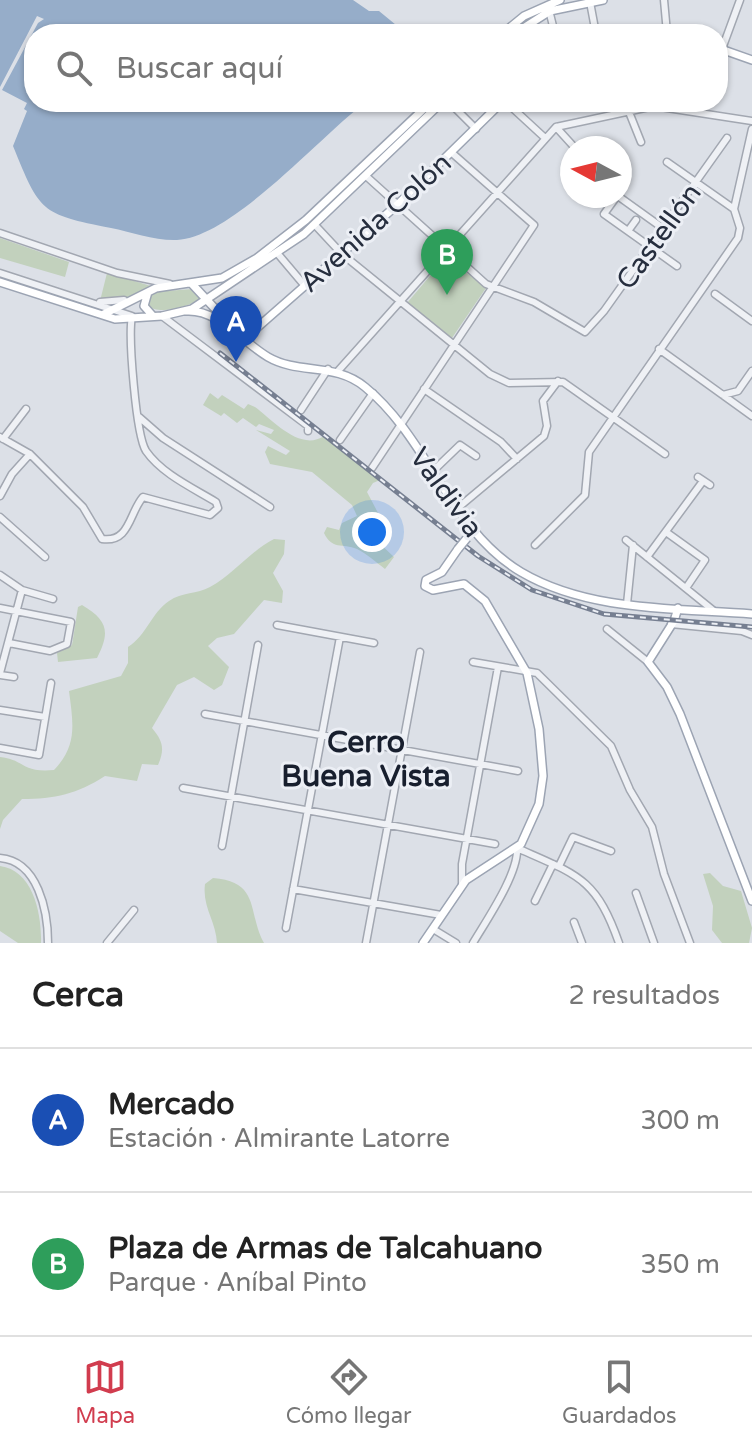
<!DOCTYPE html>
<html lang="es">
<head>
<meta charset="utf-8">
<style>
  body { margin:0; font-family:"Varela Round",sans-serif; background:#f6f6f6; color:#222 }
  .compass { position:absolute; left:560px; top:136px; width:72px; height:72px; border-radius:50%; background:#fff; box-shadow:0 2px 6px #0004; rotate:277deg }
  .you { position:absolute; left:372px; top:532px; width:28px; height:28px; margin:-20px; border:6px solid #fff; border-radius:50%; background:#1a73e8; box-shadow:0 0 0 12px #1a73e833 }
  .badge { display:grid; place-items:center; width:52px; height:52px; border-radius:50%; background:#d13c4e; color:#fff; font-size:26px; font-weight:700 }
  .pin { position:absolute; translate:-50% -66px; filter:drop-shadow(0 2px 4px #0008) }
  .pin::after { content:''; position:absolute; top:42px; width:28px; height:24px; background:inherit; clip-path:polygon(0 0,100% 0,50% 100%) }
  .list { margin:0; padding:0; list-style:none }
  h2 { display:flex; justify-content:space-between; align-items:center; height:104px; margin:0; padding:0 32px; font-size:34px }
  h2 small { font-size:26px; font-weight:400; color:#767676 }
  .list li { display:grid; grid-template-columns:52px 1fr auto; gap:24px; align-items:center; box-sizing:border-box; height:144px; padding:0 32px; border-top:2px solid #e0e0e0 }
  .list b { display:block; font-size:30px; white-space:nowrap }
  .list p { margin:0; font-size:26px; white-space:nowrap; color:#767676 }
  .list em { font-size:26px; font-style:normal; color:#767676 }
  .icon { flex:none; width:44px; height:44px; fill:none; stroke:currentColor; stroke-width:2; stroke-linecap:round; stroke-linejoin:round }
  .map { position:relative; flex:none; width:752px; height:943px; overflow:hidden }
  .search { position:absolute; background:#fff; box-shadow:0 2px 6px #0004; left:24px; right:24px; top:24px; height:88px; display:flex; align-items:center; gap:20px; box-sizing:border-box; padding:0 28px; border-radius:32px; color:#767676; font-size:30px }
  .sheet { height:392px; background:#fff }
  nav { display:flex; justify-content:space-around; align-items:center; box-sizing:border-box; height:112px; border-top:2px solid #e0e0e0; background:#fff; font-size:22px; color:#767676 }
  nav a { display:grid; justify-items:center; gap:4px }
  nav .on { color:#d13c4e }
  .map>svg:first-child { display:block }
  .green { fill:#c2d1bd }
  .water { fill:#96adc9 }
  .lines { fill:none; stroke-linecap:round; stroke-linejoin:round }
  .minor-casing { stroke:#a2a7b1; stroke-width:9 }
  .major-casing { stroke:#9ca4b3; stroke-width:10 }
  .minor { stroke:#eff1f5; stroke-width:6 }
  .major { stroke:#fff; stroke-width:7 }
  .rail-casing { stroke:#767f91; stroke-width:5 }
  .rail { stroke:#eceff5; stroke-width:2; stroke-dasharray:6; stroke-linecap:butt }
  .major-bridge-casing { stroke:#9ca4b3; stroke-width:10; stroke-linecap:butt }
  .major-bridge { stroke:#fff; stroke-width:7 }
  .labels { text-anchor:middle; stroke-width:6; stroke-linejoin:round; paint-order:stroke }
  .street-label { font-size:28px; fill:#262e3e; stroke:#eceff5 }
  .neighbourhood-label { font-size:30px; font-weight:bold; fill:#181f2e; stroke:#eceff5 }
</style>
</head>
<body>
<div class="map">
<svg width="752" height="943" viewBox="0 0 752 943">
  <rect width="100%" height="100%" fill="#dce0e7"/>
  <path class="green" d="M 0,238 L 69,262 L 65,277 L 0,258 Z
    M 446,257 L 486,288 L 452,338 L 407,303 Z
    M 107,273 L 151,286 L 151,288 L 124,299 L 100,301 Z
    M 193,289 L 201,298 C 189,307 159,316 147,305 L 152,292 Z
    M 210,393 L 218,399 L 222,395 L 244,409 L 248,404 L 255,407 C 273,420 300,452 324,436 L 380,480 L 373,483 L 367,492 L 386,528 L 377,541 L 394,557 L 385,569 C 376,562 367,554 357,549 C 342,543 332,550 324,533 L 327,527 L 339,530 L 342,523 L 357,516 L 352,505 L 312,472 L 270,464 L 265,452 L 268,446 L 286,455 L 290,451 L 256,430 L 271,434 L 274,430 L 259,424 L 256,427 L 243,418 L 237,423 L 224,413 L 221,416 L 203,405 Z
    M 274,539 L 285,540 L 284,554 L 273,573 L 283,591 L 282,603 L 264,600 L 234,634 L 217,638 L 208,646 L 229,667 L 222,685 L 214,690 L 194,677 L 177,685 L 152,728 C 163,741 165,749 158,765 L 142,764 L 137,781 L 105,776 C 77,794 55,799 22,799 L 3,820 L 0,829 L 0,757 C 26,760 21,773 54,770 C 78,745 73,723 69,691 L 121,676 L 128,663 L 128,647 C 146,636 152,612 169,601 C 182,592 197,594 210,587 C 234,574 249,552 274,539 Z
    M 82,605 C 107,620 111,631 97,658 L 58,662 L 57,653 L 72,645 L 78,607 Z
    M 0,866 C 33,870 42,914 41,943 L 18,943 L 0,931 Z
    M 710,873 L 723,886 L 741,891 L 752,928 L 749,943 L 722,943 L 712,930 L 713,906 L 703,874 Z
    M 213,878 C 261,882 247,912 264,943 L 217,943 C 216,921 202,907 205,884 Z"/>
  <path class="water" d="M 0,0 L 353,0 L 369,11 L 379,11 L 407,34 L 34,34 L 34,102 L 366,102 C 319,137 233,237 177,240 C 156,241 131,232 111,228 C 40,214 40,212 13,146 L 27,111 L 24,109 L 27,103 L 2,90 L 38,23 L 44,19 L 37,16 L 0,87 Z"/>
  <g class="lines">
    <defs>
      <path id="minor" d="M 664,0 L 667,33
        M 590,2 L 596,34
        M 549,10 L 555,34
        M 722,49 L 740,0
        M 449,102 L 476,129
        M 506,102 L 545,138
        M 629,112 L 641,142
        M 556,127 L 575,148
        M 667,162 L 734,209
        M 366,176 L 486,284 L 534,302 L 585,332 L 604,311 L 727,138
        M 617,196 L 604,214 L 677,266
        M 618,196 L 664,229
        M 734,209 L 752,129
        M 315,225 L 342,254 L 490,374 L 509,383 L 563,382 L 665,454
        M 628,231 L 636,220
        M 0,233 L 117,273 L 170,284
        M 278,254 L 305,286
        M 0,273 L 132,316 C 128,336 136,435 146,451 C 162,474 193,488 216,502 L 218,508 L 210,515 L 143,497 C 129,513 130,543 102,539 L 83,507 L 30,454 L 0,437
        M 715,294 L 752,321
        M 100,302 L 124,300
        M 162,316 L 308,426 L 308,431
        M 659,349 L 752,416
        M 338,371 L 556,127 L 654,106 L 752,121
        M 424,389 L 501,442 L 517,459
        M 723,395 L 738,391 L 752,371
        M 301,410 L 328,369
        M 139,417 L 163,438 L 270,507
        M 3,439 L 26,409
        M 340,440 L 373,393
        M 372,468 L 534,225 L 452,153
        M 433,471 L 460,445 L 476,456
        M 698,477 L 710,485
        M 0,496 L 12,474 L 30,454
        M 459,507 L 544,436 L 547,426 L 543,401 L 558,381
        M 0,517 L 45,557
        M 666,532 L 705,560 L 686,588
        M 626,540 L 714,611
        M 535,545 L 585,495 L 589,452 L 738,238 L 740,228 L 734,209
        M 647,557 L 703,481
        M 0,575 L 22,590 L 53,599
        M 627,604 L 633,545
        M 0,608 L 71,622 L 67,644 L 50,651 L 9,643
        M 671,624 L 742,631 L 752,635
        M 277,625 L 374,643
        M 607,629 L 648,662
        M 473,662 L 537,673 L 611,746 L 630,790 L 652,827 L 664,874 L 690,943
        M 0,673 L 22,590
        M 0,675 L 14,677
        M 0,710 L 45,717
        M 205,714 L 518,771
        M 0,748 L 39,755 L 51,683
        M 183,788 L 495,844
        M 222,846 L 258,645
        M 0,858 C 38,861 48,911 48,943
        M 559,866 L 573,837 L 611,851
        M 462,884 L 462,864 L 498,667
        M 293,889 L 441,915
        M 636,893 L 654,943
        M 535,901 L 553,864
        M 574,922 L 582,943
        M 286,928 L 340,637
        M 433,929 L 456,943
        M 107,943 L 134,910
        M 366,943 L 420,652
        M 473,943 C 486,921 519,873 517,848 C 578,875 596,878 619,943"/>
      <path id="major" d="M 502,34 L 524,16 L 560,0
        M 514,34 L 550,11 L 603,0
        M 656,34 L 678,34
        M 718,48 L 752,60
        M 0,282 L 115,319 L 162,316 L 192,309 L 304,234 L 442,102
        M 192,284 L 234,329
        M 148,292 L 144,306 L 152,315
        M 186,311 C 218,309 241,341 268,357 C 299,375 335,362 365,387 C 428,438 450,530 521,572 C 589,612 676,608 752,614
        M 104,314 L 156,288 L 222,278 L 257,258 L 306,220 L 431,102
        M 237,337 L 251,333 L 397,205 L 502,102
        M 678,608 L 674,621 L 648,662 L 667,687 L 680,714 L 752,901
        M 423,943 L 466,880 L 521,844 L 539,804 L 543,776 L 539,729 L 527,673 L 485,601 L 464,584 L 433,590 L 425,586 L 426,580 L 442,572 L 458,549"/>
    </defs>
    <use href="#minor" class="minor-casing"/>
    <use href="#major" class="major-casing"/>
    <use href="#minor" class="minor"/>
    <use href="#major" class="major"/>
    <defs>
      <path id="rail" d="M 220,353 L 478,556 L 532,590 L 604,614 L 752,627"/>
    </defs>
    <use href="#rail" class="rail-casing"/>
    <use href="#rail" class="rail"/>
    <defs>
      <path id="major-bridge" d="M 458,549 L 467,538"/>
    </defs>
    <use href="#major-bridge" class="major-bridge-casing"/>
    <use href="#major-bridge" class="major-bridge"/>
  </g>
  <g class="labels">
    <g class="street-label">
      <text transform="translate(375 222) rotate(-42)" y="10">Avenida Colón</text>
      <text transform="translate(658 236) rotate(-54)" y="10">Castellón</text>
      <text transform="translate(447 492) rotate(54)" y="10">Valdivia</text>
    </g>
    <g class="neighbourhood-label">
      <text x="366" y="752">Cerro<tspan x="366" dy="34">Buena Vista</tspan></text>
    </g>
  </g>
</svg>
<svg class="compass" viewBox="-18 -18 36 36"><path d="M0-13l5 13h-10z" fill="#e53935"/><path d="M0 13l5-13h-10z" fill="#767676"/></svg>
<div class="you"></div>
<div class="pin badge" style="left:236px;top:362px;background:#1a4fb4">A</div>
<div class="pin badge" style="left:447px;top:295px;background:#2e9e5b">B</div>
<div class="search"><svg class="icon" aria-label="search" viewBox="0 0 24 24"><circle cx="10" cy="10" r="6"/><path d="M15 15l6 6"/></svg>Buscar aquí</div>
</div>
<section class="sheet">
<h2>Cerca<small>2 resultados</small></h2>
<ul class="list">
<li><span class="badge" style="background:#1a4fb4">A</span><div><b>Mercado</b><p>Estación · Almirante Latorre</p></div><em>300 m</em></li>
<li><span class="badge" style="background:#2e9e5b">B</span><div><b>Plaza de Armas de Talcahuano</b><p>Parque · Aníbal Pinto</p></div><em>350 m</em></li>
</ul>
</section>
<nav>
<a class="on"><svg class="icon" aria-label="map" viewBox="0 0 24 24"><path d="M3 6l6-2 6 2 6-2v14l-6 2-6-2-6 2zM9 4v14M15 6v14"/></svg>Mapa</a>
<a><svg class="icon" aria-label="directions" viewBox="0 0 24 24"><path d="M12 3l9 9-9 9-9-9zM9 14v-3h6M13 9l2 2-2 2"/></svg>Cómo llegar</a>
<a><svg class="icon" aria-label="saved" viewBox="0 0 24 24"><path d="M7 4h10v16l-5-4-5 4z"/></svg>Guardados</a>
</nav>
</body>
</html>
